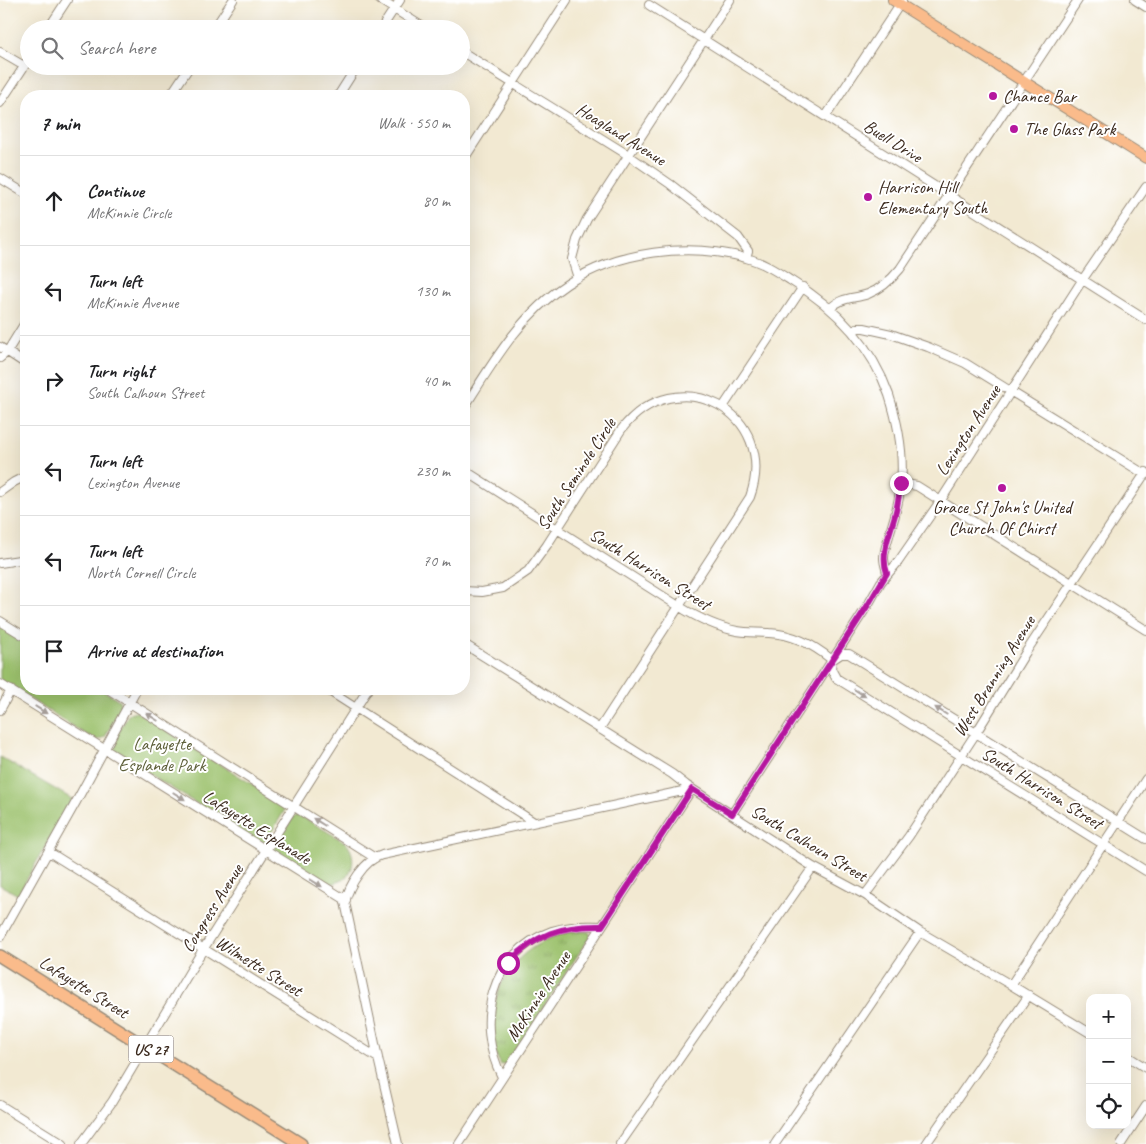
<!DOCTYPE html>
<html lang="en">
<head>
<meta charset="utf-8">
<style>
  body { margin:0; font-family:Caveat,sans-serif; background:#f6f6f6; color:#202124 }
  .controls { position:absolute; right:15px; bottom:15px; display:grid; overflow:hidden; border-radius:10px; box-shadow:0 5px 20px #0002 }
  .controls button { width:45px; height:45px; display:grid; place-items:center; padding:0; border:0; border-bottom:1px solid #e0e0e0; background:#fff; color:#202124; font:25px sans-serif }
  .stop { position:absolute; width:15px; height:15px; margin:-11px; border:4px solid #b5179e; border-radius:50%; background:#fff }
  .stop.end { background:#b5179e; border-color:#fff; box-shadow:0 1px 5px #0008 }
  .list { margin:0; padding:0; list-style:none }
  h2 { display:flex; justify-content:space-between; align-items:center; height:65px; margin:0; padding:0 20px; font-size:21px }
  h2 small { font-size:16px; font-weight:400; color:#757577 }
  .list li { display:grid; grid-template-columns:32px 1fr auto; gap:15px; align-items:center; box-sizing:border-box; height:90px; padding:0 20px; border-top:1px solid #e0e0e0 }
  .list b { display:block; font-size:19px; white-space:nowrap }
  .list p { margin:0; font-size:16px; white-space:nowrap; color:#757577 }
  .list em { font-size:16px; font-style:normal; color:#757577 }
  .icon { flex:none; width:28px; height:28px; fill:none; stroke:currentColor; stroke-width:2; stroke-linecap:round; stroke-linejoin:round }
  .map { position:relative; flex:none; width:1146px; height:1144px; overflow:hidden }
  .search { position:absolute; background:#fff; box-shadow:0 5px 20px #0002; left:20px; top:20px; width:450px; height:55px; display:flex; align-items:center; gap:12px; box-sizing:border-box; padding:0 18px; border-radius:28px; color:#757577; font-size:19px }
  .panel { position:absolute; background:#fff; box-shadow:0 5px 20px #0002; left:20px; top:90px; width:450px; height:605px; border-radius:20px }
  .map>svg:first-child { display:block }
  .grass { fill:url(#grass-tufts); stroke:#6b7645 }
  .park { fill:#9bc16c; stroke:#6b7645 }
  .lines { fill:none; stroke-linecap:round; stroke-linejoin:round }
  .minor-casing { stroke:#968a78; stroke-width:10 }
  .major-casing { stroke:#968a78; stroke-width:12 }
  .highway-casing { stroke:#968a78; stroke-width:14 }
  .minor { stroke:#fff; stroke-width:8 }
  .major { stroke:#fabb8b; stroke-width:10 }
  .highway { stroke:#fabb8b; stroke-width:11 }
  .oneway { fill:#a79f9a }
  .route { stroke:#b5179e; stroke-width:6 }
  .poi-dot { fill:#b5179e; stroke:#fff; stroke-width:2 }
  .labels { text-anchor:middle; stroke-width:4; stroke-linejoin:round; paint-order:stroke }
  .shield { fill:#fff; stroke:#766a62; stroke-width:1 }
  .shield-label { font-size:16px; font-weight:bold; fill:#3b2a1e }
  .poi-label { font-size:18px; fill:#3b2a1e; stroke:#fff; text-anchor:start }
  .street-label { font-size:18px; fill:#3b2a1e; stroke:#fff }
  .park-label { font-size:18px; fill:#5d5f39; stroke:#fff }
</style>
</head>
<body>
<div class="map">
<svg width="1146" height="1144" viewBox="0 0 1146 1144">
  <defs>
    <pattern id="grass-tufts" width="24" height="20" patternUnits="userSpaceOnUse" patternTransform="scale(1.25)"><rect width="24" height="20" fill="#9bc16c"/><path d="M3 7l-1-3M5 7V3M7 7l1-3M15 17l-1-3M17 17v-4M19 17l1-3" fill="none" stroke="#809d58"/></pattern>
  </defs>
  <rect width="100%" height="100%" fill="#fff"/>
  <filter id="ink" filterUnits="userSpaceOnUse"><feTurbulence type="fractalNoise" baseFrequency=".02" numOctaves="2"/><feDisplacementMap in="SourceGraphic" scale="10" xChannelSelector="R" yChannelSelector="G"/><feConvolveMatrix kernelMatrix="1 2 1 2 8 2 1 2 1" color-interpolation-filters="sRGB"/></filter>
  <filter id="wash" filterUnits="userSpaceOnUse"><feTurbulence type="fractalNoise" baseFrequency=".0096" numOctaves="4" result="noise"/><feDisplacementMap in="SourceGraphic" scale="20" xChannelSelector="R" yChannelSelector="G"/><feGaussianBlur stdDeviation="1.12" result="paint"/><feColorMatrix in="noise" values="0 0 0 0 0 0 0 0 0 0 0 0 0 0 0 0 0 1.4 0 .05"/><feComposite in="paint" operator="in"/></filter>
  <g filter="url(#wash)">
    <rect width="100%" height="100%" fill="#f2e9d2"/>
    <path class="grass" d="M 571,931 L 589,932 L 591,935 L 506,1064 L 501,1065 C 494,1054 492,1037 493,1024 C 494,974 524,943 571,931 Z"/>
    <path class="park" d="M 0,625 L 26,642 L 26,689 L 101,689 L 119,700 L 121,708 L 105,737 L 98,740 L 93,739 L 0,680 Z
      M 132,712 L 137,712 L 282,803 L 284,810 L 283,813 L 268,838 L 264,841 L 258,842 L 117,754 L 112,749 L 112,744 L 128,715 Z
      M 0,757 L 72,799 L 18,895 L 0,885 Z
      M 299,815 L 345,842 C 352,849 354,858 352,867 C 351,873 347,876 343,879 C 339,882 333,884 328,884 C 317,883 289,861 278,854 L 275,850 L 275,846 L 292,818 Z"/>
  </g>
  <g filter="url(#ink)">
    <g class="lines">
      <defs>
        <path id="minor" d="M 380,0 L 426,29
          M 1135,0 L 1146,7
          M 649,5 L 1146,320
          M 48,29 L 67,0
          M 214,29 L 233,0
          M 381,29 L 400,0
          M 461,51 L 628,155 L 670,184 L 738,237 L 748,251 L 746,258
          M 0,52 L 24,66
          M 170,96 L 190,66
          M 338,96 L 357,66
          M 0,103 L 29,59
          M 826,116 L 902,1
          M 464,159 L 567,0
          M 0,178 L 26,194
          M 578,278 L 572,259 L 577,240 L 587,219 L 730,0
          M 831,308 C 841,297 854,299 868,294 C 881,289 891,280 900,269 L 1078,0
          M 853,332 L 858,328 L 864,328 L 891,334 L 928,347 L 965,363 L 1146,475
          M 0,347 L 26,364
          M 0,358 L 7,352 L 26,321
          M 723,407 L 803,287
          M 464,408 C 493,362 521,314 567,284 C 618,251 688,242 746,258 C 762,262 776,271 790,280 C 835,307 871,344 889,395 C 898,423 904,455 901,484 C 899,501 895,517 890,532 C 888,541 884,550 884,558 C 884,563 886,568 887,573
          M 464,470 L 680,607 C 698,618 716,627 737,631 C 748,633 758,632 769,633 C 793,634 814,645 832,660
          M 901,483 L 917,486 L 1146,630
          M 0,492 L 14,482 L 26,476
          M 0,563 L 26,559
          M 464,591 L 482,592 L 503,588 L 528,571 L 547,545 L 621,430 C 677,357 780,413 750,497 L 600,728
          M 0,621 L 26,637
          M 464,644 L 672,774 L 686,785 L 813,867 L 865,895 L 920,932 L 1011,985 L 1090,1033
          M 0,684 L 346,900
          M 108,689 L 375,858
          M 326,689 L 534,822
          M 0,710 L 11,690
          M 732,814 L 868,605 L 881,582 L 898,562 L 941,500 L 1083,279 L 1146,187
          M 1146,839 L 849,654 L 841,654 L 832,660 L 831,669 L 836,678 L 1146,871
          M 49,852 L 378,1058
          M 865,895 L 909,836 L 976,733 L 1026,652 L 1146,472
          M 0,937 L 76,802 L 137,689
          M 1011,985 L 1146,779
          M 1127,1056 L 1146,1068
          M 502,1077 C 474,1023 490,953 552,931 C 568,926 585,925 602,926
          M 0,1105 L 63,1144
          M 81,1144 L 112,1102 L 199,956 L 368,689
          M 398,1144 L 378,1058 L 345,902 C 349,886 364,860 382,855 L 692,789
          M 459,1144 L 692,789
          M 620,1144 L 813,867
          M 775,1144 L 920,932
          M 926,1144 L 1029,995
          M 1121,1144 L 1146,1106"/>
        <path id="major" d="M 893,0 L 1146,158"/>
        <path id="highway" d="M 0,956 L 301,1144"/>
      </defs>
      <use href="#minor" class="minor-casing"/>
      <use href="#major" class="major-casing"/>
      <use href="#highway" class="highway-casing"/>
      <use href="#minor" class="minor"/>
      <use href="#major" class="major"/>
      <use href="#highway" class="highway"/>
    </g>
    <defs><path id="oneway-solid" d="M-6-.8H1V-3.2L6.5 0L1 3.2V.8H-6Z" transform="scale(1.25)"/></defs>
    <g class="oneway">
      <use href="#oneway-solid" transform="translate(860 693) rotate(32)"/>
      <use href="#oneway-solid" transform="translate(41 710) rotate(32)"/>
      <use href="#oneway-solid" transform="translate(941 711) rotate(-148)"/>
      <use href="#oneway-solid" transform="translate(152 717) rotate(-148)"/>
      <use href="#oneway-solid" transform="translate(179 796) rotate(32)"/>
      <use href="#oneway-solid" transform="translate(319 822) rotate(-148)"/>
      <use href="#oneway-solid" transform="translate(316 883) rotate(32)"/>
    </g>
  </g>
  <g class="lines" filter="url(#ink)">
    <path class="route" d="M 508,963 C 536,934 562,925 602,926 L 692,789 L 732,814 L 868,605 L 887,573 C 880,553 890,534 895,515 C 898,504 899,494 901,483"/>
  </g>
  <g class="poi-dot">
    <circle cx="993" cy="96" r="5"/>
    <circle cx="1014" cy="129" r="5"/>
    <circle cx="868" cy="197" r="5"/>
    <circle cx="1002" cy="488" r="5"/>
  </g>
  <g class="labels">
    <rect class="shield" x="128.5" y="1035.5" width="45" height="27" rx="4"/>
    <g class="shield-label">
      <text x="151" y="1055">US 27</text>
    </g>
    <g class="poi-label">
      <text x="1003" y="102">Chance Bar</text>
      <text x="1024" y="135">The Glass Park</text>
      <text x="878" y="193">Harrison Hill<tspan x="878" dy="21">Elementary South</tspan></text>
      <text x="1002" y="513" text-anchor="middle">Grace St John's United<tspan x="1002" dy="21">Church Of Chirst</tspan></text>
    </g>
    <g class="street-label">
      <text transform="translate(621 134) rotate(32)" y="6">Hoagland Avenue</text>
      <text transform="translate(893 141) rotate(32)" y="6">Buell Drive</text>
      <text transform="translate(968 430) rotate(-57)" y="6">Lexington Avenue</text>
      <text transform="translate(576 474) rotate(-57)" y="6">South Seminole Circle</text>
      <text transform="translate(650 569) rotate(32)" y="6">South Harrison Street</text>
      <text transform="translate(994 676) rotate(-58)" y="6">West Branning Avenue</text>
      <text transform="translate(1042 788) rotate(32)" y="6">South Harrison Street</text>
      <text transform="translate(257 827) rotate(32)" y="6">Lafayette Esplanade</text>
      <text transform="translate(809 843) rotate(31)" y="6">South Calhoun Street</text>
      <text transform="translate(212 908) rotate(-58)" y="6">Congress Avenue</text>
      <text transform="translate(259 966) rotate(32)" y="6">Wilmette Street</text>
      <text transform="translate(84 987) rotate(32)" y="6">Lafayette Street</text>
      <text transform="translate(538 996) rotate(-57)" y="6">McKinnie Avenue</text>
    </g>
    <g class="park-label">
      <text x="162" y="750">Lafayette<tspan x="162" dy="21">Esplande Park</tspan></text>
    </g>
  </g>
</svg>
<div class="controls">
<button>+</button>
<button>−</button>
<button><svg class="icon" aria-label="locate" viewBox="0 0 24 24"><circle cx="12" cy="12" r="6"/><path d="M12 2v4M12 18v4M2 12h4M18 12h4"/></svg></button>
</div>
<div class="stop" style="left:508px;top:963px"></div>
<div class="stop end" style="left:901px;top:483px"></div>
<div class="search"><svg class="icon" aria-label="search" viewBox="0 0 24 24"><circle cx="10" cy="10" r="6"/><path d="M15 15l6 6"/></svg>Search here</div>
<section class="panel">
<h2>7 min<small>Walk · 550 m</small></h2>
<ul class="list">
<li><svg class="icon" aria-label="ahead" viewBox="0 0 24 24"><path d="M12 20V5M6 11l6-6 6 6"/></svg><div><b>Continue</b><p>McKinnie Circle</p></div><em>80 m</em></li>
<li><svg class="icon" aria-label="left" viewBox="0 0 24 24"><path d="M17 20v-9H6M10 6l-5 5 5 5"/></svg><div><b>Turn left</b><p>McKinnie Avenue</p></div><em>130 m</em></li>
<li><svg class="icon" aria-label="right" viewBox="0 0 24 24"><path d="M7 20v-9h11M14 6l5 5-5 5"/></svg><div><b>Turn right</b><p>South Calhoun Street</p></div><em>40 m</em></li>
<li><svg class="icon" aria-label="left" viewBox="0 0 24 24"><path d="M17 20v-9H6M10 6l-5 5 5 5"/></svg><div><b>Turn left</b><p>Lexington Avenue</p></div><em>230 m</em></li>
<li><svg class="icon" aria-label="left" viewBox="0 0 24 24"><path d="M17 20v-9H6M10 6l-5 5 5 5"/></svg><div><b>Turn left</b><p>North Cornell Circle</p></div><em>70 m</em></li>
<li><svg class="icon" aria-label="arrive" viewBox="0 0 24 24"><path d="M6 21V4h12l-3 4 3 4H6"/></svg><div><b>Arrive at destination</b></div></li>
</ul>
</section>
</div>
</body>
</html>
